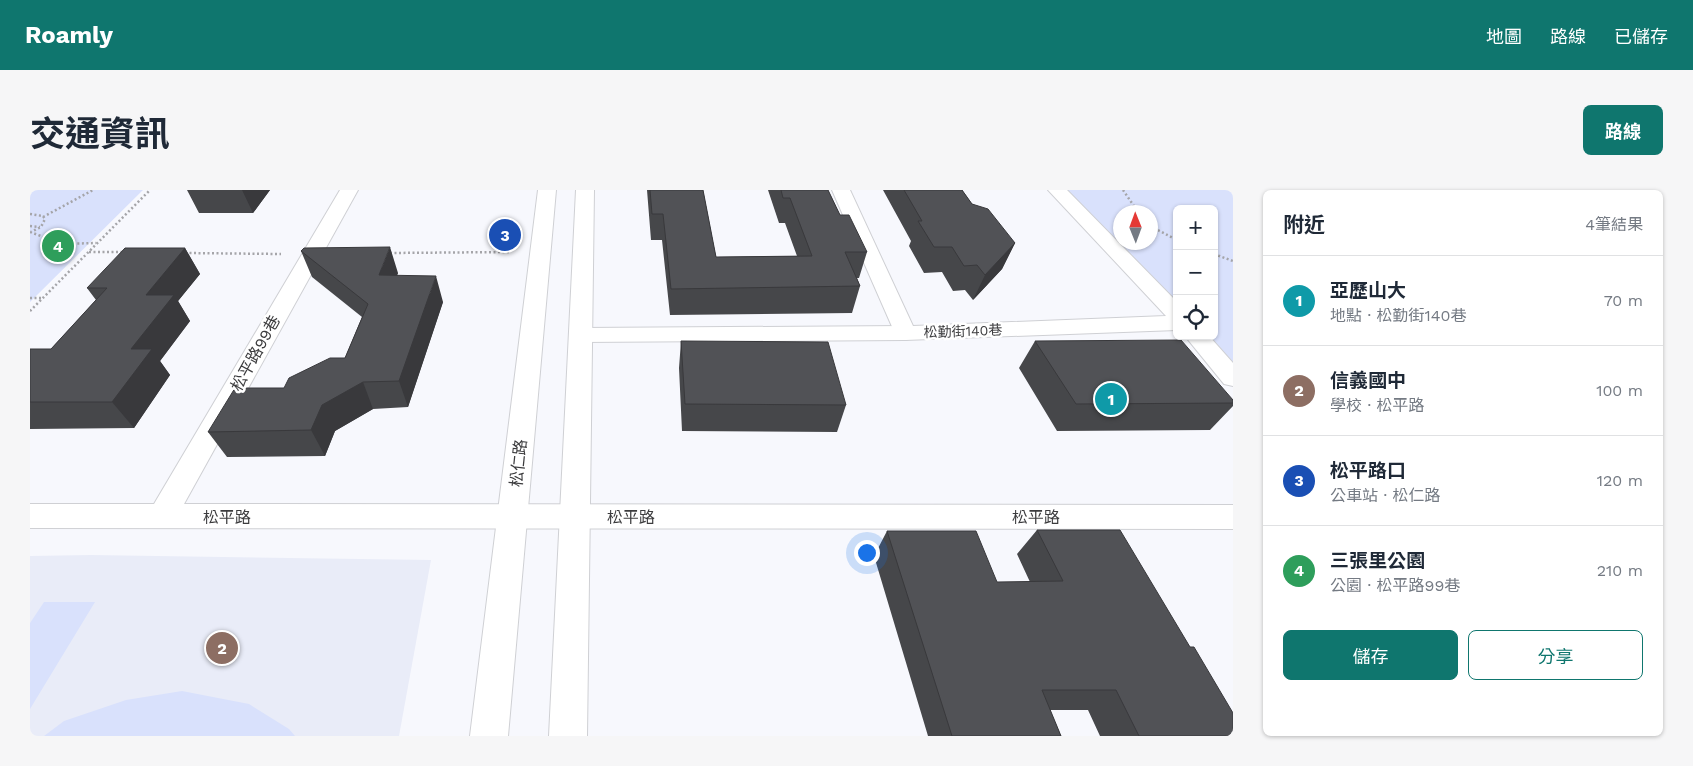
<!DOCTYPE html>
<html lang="zh-TW">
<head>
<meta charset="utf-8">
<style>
  body { margin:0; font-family:"Work Sans","Noto Sans TC",sans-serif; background:#f6f6f7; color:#1f2937 }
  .controls { position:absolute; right:15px; top:15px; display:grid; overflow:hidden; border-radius:8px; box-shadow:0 1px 4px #0004 }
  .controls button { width:45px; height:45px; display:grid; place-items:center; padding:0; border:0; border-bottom:1px solid #e0e1e3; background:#fff; color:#1f2937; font:25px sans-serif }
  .compass { position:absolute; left:1083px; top:15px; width:45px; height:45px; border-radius:50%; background:#fff; box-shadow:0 1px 4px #0004; rotate:359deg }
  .you { position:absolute; left:836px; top:362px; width:18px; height:18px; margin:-12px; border:4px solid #fff; border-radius:50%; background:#1a73e8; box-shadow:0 0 0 8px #1a73e833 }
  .badge { display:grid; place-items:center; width:32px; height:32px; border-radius:50%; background:#0f766e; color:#fff; font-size:16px; font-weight:700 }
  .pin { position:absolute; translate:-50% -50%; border:2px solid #fff; box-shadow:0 1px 5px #0006 }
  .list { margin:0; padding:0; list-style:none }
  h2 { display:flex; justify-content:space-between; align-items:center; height:65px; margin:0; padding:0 20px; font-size:21px }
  h2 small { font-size:16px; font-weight:400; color:#747a83 }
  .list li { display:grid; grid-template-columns:32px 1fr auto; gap:15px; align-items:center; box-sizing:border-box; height:90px; padding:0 20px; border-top:1px solid #e0e1e3 }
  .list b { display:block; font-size:19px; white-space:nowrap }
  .list p { margin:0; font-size:16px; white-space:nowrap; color:#747a83 }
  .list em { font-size:16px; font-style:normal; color:#747a83 }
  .actions { display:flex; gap:10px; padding:15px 20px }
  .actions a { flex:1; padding:11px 0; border:1px solid #0f766e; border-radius:8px; text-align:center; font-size:18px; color:#0f766e }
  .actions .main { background:#0f766e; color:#fff }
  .icon { flex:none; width:28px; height:28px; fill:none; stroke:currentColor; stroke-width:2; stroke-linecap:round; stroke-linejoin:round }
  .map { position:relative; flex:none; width:1203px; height:546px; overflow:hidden; border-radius:8px }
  header { display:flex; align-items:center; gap:30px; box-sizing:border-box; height:70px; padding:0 25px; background:#0f766e; color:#fff }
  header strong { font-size:24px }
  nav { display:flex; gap:28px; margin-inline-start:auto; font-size:18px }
  .intro { display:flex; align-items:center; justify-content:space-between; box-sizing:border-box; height:120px; padding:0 30px }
  h1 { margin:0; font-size:35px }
  .button { padding:12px 22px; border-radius:8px; background:#0f766e; color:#fff; font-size:18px; font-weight:700 }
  main { display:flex; gap:30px; padding:0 30px }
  aside { flex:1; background:#fff; border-radius:8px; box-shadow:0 1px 4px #0004 }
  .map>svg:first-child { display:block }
  .built { fill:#e9ecf8 }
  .green { fill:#d9e1fc; fill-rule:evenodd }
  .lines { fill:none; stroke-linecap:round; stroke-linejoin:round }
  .pedestrian-casing { stroke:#cfd0d4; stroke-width:2 }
  .minor-casing { stroke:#cfd0d4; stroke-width:2 }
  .tertiary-casing { stroke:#cfd0d4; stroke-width:2 }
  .path { stroke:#a5a5a9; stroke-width:2.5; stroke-dasharray:2 2.5; stroke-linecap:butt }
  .pedestrian { fill:#fff; fill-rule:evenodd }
  .minor { fill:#fff; fill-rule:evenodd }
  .tertiary { fill:#fff; fill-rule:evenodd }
  .wall { fill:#46474a }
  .shaded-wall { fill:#39393c }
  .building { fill:#515256; stroke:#39393c }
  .labels { text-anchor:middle; stroke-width:5; stroke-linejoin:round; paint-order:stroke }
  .far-street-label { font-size:14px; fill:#3c3c3e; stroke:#fff }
  .street-label { font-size:16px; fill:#3c3c3e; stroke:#fff }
</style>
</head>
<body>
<header>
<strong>Roamly</strong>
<nav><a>地圖</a><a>路線</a><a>已儲存</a></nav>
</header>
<div class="intro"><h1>交通資訊</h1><a class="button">路線</a></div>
<main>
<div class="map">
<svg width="1203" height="546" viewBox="0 0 1203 546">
  <rect width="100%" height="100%" fill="#f7f8fd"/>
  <path class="built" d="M 61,365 L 401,370 L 369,546 L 0,546 L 0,366 Z"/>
  <path class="green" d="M 0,0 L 113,0 L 0,112 Z
    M 1032,0 L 1203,0 L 1203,177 L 1173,146 L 1184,146 L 1184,19 L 1147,19 L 1147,119 ZM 1090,22 L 1120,22 L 1120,52 L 1090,52 Z
    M 14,412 L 65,412 L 0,519 L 0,433 Z
    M 152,501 L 219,514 L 259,539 L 265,546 L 14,546 L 34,531 L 96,510 Z"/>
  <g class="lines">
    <defs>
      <path id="pedestrian" d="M 875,136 L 883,138 L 886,143 L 883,148 L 875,150 L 552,152 L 544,150 L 541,145 L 544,140 L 552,138 Z"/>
      <path id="minor" d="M 310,0 L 328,0 L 154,314 L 1203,315 L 1203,339 L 0,338 L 0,314 L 124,314 Z
        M 802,0 L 820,0 L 883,136 L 1136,126 L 1018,0 L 1037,0 L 1147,112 L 1147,140 L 875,150 L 867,148 Z
        M 1155,146 L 1179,146 L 1203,173 L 1203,196 L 1194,194 Z"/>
      <path id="tertiary" d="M 508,0 L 526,0 L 478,546 L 440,546 Z
        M 546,0 L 564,0 L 557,546 L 519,546 Z"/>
    </defs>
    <use href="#pedestrian" class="pedestrian-casing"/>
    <use href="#minor" class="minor-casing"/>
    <use href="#tertiary" class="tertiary-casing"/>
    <path class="path" d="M 1093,0 L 1108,22
      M 0,24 L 13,26 L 15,29 L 11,37 L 1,42
      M 13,27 L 63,0
      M 0,36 L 10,37
      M 1120,36 L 1147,50
      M 0,42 L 33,54 L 66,53
      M 59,62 L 94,62
      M 155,63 L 251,64
      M 360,63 L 481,62
      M 1184,64 L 1203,71
      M 0,108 L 13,108
      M 0,121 L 120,0"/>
    <use href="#pedestrian" class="pedestrian"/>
    <use href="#minor" class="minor"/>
    <use href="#tertiary" class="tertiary"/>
  </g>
  <path class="wall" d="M 157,0 L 240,0 L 223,23 L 169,23 Z
    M 617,0 L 673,0 L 686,67 L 767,66 L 755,33 L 749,33 L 738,0 L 798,0 L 810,25 L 837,62 L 829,88 L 827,88 L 830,96 L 822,123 L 640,125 L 632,50 L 621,50 Z
    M 853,0 L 932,0 L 942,14 L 985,53 L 972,79 L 943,110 L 935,100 L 923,101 L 912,82 L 894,83 L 879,56 L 881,51 Z
    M 155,58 L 170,84 L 148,111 L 160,131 L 130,171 L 140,185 L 104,238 L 0,239 L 0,159 L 21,159 L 66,110 L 57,98 Z
    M 271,61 L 368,83 L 367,85 L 413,112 L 378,217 L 343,219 L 305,241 L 295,266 L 197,267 L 178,242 L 254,198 L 315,168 L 332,127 L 282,87 Z
    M 651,151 L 816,215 L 807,242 L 652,241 L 649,178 Z
    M 1005,151 L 1203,210 L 1203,216 L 1180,240 L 1027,241 L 989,178 Z
    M 1007,340 L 1203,546 L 1070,546 L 1058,520 L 1020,520 L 1031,546 L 898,546 L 844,366 L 857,341 L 967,392 L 1000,392 L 987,364 Z"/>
  <path class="shaded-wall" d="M 212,0 L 240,0 L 223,23 Z
    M 985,53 L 972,79 L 943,110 L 955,85 Z
    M 360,57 L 368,83 L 357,110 L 349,85 Z
    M 155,58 L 170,84 L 148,111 L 160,131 L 130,171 L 140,185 L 104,238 L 82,212 L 101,159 L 116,105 Z
    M 406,86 L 413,112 L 378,217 L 369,191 Z
    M 333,192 L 343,219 L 305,241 L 295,266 L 281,240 L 292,215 Z"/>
  <path class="building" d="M 620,0 L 673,0 L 686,67 L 782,66 L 760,8 L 753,8 L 751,0 L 798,0 L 810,25 L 819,25 L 837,62 L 815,62 L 830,96 L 641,99 L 633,24 L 622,24 Z
    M 874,0 L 932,0 L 942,14 L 958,19 L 985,53 L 955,85 L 947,75 L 934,76 L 922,57 L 904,57 L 888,31 L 892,31 Z
    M 360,57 L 349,85 L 406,86 L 369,191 L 333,192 L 292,215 L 281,240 L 178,242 L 205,198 L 254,198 L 259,188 L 300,168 L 315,168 L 338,114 L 271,61 L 274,58 Z
    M 95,58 L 155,58 L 116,105 L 144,105 L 101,159 L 122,159 L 82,212 L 0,212 L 0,159 L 21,159 L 77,98 L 57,98 Z
    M 1151,150 L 1203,210 L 1203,213 L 1046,214 L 1005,151 Z
    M 651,151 L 798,152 L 816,215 L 655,214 Z
    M 1007,340 L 1090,340 L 1160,457 L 1164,457 L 1203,523 L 1203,546 L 1109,546 L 1086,500 L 1012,500 L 1031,546 L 922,546 L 857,341 L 946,341 L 967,392 L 1033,391 Z"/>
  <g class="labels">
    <g class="far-street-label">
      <text transform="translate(933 141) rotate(-2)" y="5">松勤街140巷</text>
    </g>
    <g class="street-label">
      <text transform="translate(225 163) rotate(-61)" y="6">松平路99巷</text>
      <text transform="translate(488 273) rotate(-84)" y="6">松仁路</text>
      <text x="197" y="333">松平路</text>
      <text x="601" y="333">松平路</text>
      <text x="1006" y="333">松平路</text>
    </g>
  </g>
</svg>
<div class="controls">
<button>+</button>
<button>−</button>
<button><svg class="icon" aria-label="locate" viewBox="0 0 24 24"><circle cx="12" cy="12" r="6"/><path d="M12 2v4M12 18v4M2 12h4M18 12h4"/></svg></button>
</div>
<svg class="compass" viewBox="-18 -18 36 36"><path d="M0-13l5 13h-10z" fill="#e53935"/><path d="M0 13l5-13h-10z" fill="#747a83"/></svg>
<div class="you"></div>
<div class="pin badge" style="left:1081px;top:209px;background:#0f9aa8">1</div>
<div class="pin badge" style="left:192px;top:458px;background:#8d6e63">2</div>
<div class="pin badge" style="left:475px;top:45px;background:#1a4fb4">3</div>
<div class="pin badge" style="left:28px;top:56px;background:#2e9e5b">4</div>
</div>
<aside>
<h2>附近<small>4筆結果</small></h2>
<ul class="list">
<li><span class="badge" style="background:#0f9aa8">1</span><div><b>亞歷山大</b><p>地點 · 松勤街140巷</p></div><em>70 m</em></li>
<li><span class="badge" style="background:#8d6e63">2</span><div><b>信義國中</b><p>學校 · 松平路</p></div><em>100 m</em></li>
<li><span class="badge" style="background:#1a4fb4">3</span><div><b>松平路口</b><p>公車站 · 松仁路</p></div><em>120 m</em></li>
<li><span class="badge" style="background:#2e9e5b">4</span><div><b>三張里公園</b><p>公園 · 松平路99巷</p></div><em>210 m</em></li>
</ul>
<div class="actions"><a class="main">儲存</a><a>分享</a></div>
</aside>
</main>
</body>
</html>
